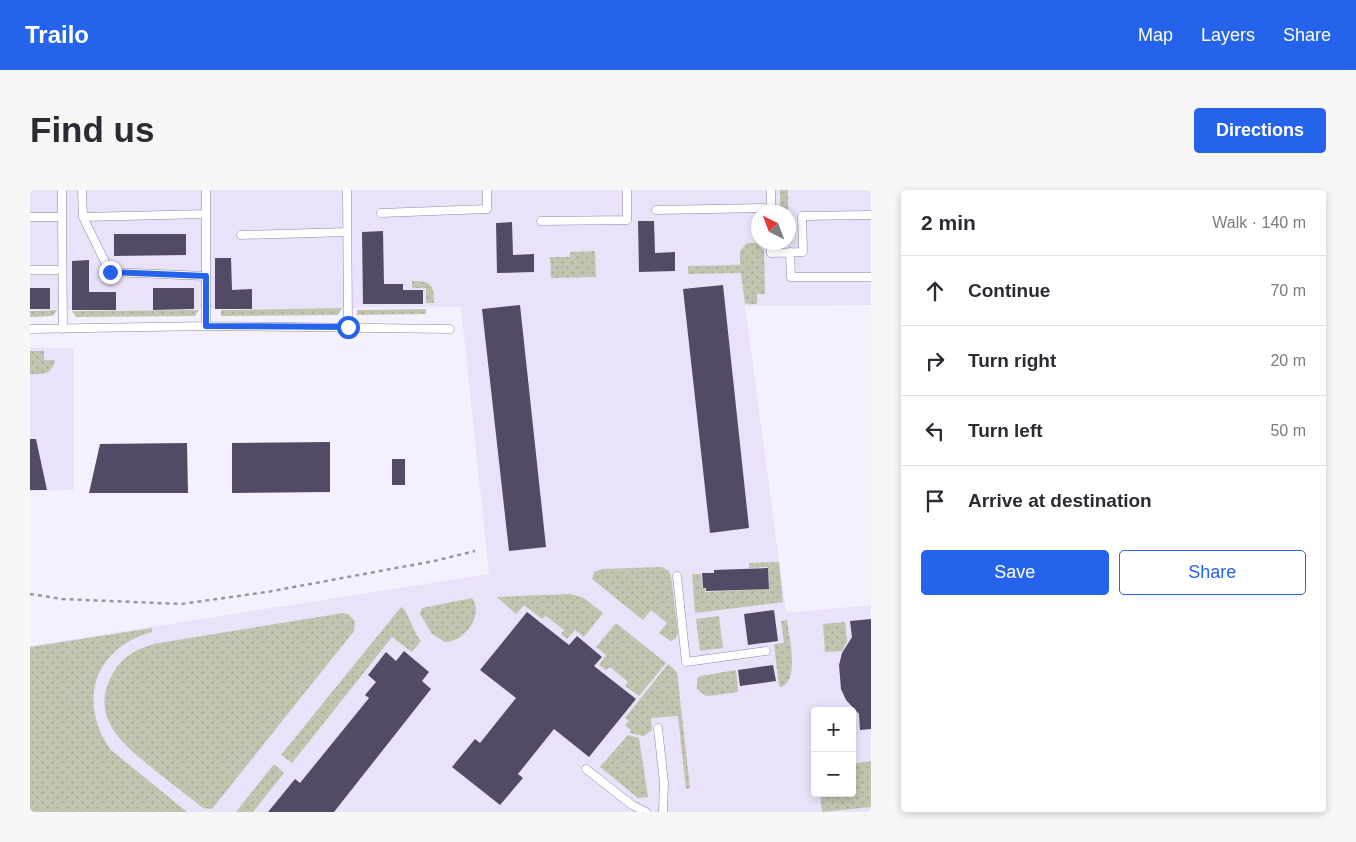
<!DOCTYPE html>
<html lang="en">
<head>
<meta charset="utf-8">
<style>
  body { margin:0; font-family:Helvetica,sans-serif; background:#f7f7f7; color:#2b2b33 }
  .controls { position:absolute; right:15px; bottom:15px; display:grid; overflow:hidden; border-radius:5px; box-shadow:0 2px 8px #0003 }
  .controls button { width:45px; height:45px; display:grid; place-items:center; padding:0; border:0; border-bottom:1px solid #e1e1e2; background:#fff; color:#2b2b33; font:25px sans-serif }
  .compass { position:absolute; left:721px; top:15px; width:45px; height:45px; border-radius:50%; background:#fff; box-shadow:0 2px 8px #0003; rotate:318deg }
  .stop { position:absolute; width:15px; height:15px; margin:-11px; border:4px solid #2563eb; border-radius:50%; background:#fff }
  .stop.end { background:#2563eb; border-color:#fff; box-shadow:0 1px 5px #0008 }
  .list { margin:0; padding:0; list-style:none }
  h2 { display:flex; justify-content:space-between; align-items:center; height:65px; margin:0; padding:0 20px; font-size:21px }
  h2 small { font-size:16px; font-weight:400; color:#7c7c81 }
  .list li { display:grid; grid-template-columns:32px 1fr auto; gap:15px; align-items:center; box-sizing:border-box; height:70px; padding:0 20px; border-top:1px solid #e1e1e2 }
  .list b { display:block; font-size:19px; white-space:nowrap }
  .list em { font-size:16px; font-style:normal; color:#7c7c81 }
  .actions { display:flex; gap:10px; padding:15px 20px }
  .actions a { flex:1; padding:11px 0; border:1px solid #2563eb; border-radius:5px; text-align:center; font-size:18px; color:#2563eb }
  .actions .main { background:#2563eb; color:#fff }
  .icon { flex:none; width:28px; height:28px; fill:none; stroke:currentColor; stroke-width:2; stroke-linecap:round; stroke-linejoin:round }
  .map { position:relative; flex:none; width:841px; height:622px; overflow:hidden; border-radius:5px }
  header { display:flex; align-items:center; gap:30px; box-sizing:border-box; height:70px; padding:0 25px; background:#2563eb; color:#fff }
  header strong { font-size:24px }
  nav { display:flex; gap:28px; margin-inline-start:auto; font-size:18px }
  .intro { display:flex; align-items:center; justify-content:space-between; box-sizing:border-box; height:120px; padding:0 30px }
  h1 { margin:0; font-size:35px }
  .button { padding:12px 22px; border-radius:5px; background:#2563eb; color:#fff; font-size:18px; font-weight:700 }
  main { display:flex; gap:30px; padding:0 30px }
  aside { flex:1; background:#fff; border-radius:5px; box-shadow:0 2px 8px #0003 }
  .map>svg:first-child { display:block }
  .built { fill:#e9e2f9; fill-rule:evenodd }
  .grass { fill:url(#grass-dots) }
  .building { fill:#534b65 }
  .lines { fill:none; stroke-linecap:round; stroke-linejoin:round }
  .lane-casing { stroke:#8f86a3; stroke-width:9 }
  .path { stroke:#9894a0; stroke-width:2.5; stroke-dasharray:4 4; stroke-linecap:butt }
  .lane { stroke:#fff; stroke-width:8 }
  .route { stroke:#2563eb; stroke-width:6 }
</style>
</head>
<body>
<header>
<strong>Trailo</strong>
<nav><a>Map</a><a>Layers</a><a>Share</a></nav>
</header>
<div class="intro"><h1>Find us</h1><a class="button">Directions</a></div>
<main>
<div class="map">
<svg width="841" height="622" viewBox="0 0 841 622">
  <defs>
    <pattern id="grass-dots" width="8" height="8" patternUnits="userSpaceOnUse" patternTransform="scale(1.25)"><rect width="8" height="8" fill="#c1c4af"/><path d="M2 2h.1M6 6h.1" fill="none" stroke="#a5a796" stroke-width="1.8" stroke-linecap="round"/></pattern>
  </defs>
  <rect width="100%" height="100%" fill="#f4f0fd"/>
  <path class="built" d="M 0,0 L 841,0 L 841,115 L 715,116 L 756,423 L 841,415 L 841,622 L 0,622 L 0,456 L 459,384 L 431,117 L 0,120 ZM 728,22 L 758,22 L 758,52 L 728,52 ZM 785,521 L 822,521 L 822,603 L 785,603 Z
    M 0,158 L 44,158 L 44,300 L 0,301 Z"/>
  <path class="grass" d="M 750,0 L 758,0 L 758,22 L 750,22 Z
    M 717,53 L 727,53 L 734,60 L 735,104 L 727,104 L 727,114 L 715,114 L 711,83 L 658,84 L 658,76 L 710,75 L 710,61 Z
    M 565,61 L 566,87 L 521,88 L 520,67 L 540,67 L 540,62 Z
    M 382,91 C 401,91 404,94 404,113 L 396,113 L 396,98 L 382,98 Z
    M 312,118 L 308,125 L 191,126 L 191,120 Z
    M 396,119 L 396,124 L 327,125 L 327,120 Z
    M 27,120 L 23,126 L 0,127 L 0,121 Z
    M 169,120 L 165,126 L 46,127 L 42,121 Z
    M 0,161 L 14,161 L 14,170 L 25,170 C 22,185 13,184 0,184 Z
    M 749,372 L 753,412 L 665,423 L 662,384 L 671,384 L 672,398 L 675,398 L 675,402 L 739,399 L 738,377 L 719,378 L 719,373 Z
    M 632,377 L 639,381 L 641,386 L 648,443 L 646,448 L 641,451 L 629,443 L 637,433 L 621,420 L 613,430 L 562,389 L 564,382 L 572,379 Z
    M 540,404 L 554,408 L 573,423 L 554,447 L 545,440 L 537,449 L 531,444 L 534,440 L 516,426 L 512,429 L 494,415 L 486,424 L 467,407 Z
    M 442,408 C 455,425 433,453 415,452 L 402,444 L 390,424 L 392,418 Z
    M 371,417 C 378,420 383,442 391,451 L 382,462 L 362,447 L 262,573 L 251,565 Z
    M 313,423 L 318,424 L 325,431 L 324,441 L 182,619 L 173,618 C 158,606 142,594 127,582 C 98,558 59,531 81,487 C 91,467 108,457 129,453 Z
    M 689,426 L 693,458 L 670,461 L 666,429 Z
    M 757,430 C 759,447 770,490 751,497 L 749,496 L 744,454 L 754,453 L 751,431 Z
    M 815,432 L 817,451 L 812,461 L 795,462 L 793,434 Z
    M 586,433 L 636,473 L 609,506 L 595,496 L 598,492 L 580,477 L 576,480 L 569,475 L 576,465 L 566,457 Z
    M 122,438 L 122,442 C 65,457 46,512 81,560 L 157,622 L 0,622 L 0,457 Z
    M 638,474 L 647,482 L 660,598 L 656,599 L 648,526 L 621,528 L 622,540 L 614,546 L 599,543 L 601,540 L 595,535 L 599,531 L 595,528 Z
    M 706,480 L 708,502 L 679,506 L 674,505 L 667,499 L 667,489 L 670,486 Z
    M 598,545 L 609,548 L 618,607 L 608,608 L 570,577 Z
    M 841,571 L 841,617 L 792,622 L 790,603 L 822,603 L 822,574 Z
    M 244,574 L 254,583 L 223,622 L 206,622 Z"/>
  <path class="building" d="M 608,31 L 624,31 L 625,63 L 645,62 L 645,81 L 609,82 Z
    M 482,32 L 483,65 L 504,64 L 504,82 L 467,83 L 466,33 Z
    M 353,41 L 354,94 L 373,94 L 373,100 L 393,100 L 393,114 L 333,114 L 332,42 Z
    M 84,44 L 156,44 L 156,65 L 84,66 Z
    M 185,68 L 201,68 L 202,100 L 222,99 L 222,119 L 185,119 Z
    M 59,70 L 59,102 L 86,102 L 86,120 L 42,120 L 42,71 Z
    M 693,95 L 719,338 L 680,343 L 653,99 Z
    M 0,98 L 20,98 L 20,119 L 0,119 Z
    M 123,98 L 164,98 L 164,119 L 123,120 Z
    M 490,115 L 516,357 L 479,361 L 452,119 Z
    M 0,249 L 6,249 L 17,300 L 0,300 Z
    M 300,252 L 300,302 L 202,303 L 202,253 Z
    M 157,253 L 158,303 L 59,303 L 70,254 Z
    M 362,269 L 375,269 L 375,295 L 362,295 Z
    M 738,378 L 739,399 L 676,401 L 676,398 L 673,398 L 672,383 L 684,383 L 684,380 Z
    M 744,420 L 748,451 L 718,455 L 714,424 Z
    M 497,422 L 539,455 L 547,446 L 572,467 L 564,476 L 606,509 L 559,567 L 524,539 L 488,584 L 493,588 L 470,615 L 422,577 L 445,549 L 450,553 L 486,508 L 450,480 Z
    M 841,429 L 841,539 L 830,540 L 829,524 L 816,510 L 811,499 L 809,475 L 812,463 L 822,447 L 820,431 Z
    M 374,461 L 399,482 L 392,491 L 401,499 L 304,622 L 238,622 L 265,589 L 270,593 L 339,508 L 335,505 L 346,492 L 338,485 L 356,462 L 366,471 Z
    M 743,475 L 746,491 L 710,496 L 708,480 Z"/>
  <g class="lines">
    <defs>
      <path id="lane" d="M 52,0 L 53,27 L 176,24 L 176,0
        M 317,0 L 318,137
        M 626,20 L 741,18 L 741,0
        M 351,23 L 457,19 L 457,0
        M 176,24 L 176,136
        M 0,27 L 32,27 L 32,0
        M 32,27 L 33,139
        M 53,27 L 80,82 L 176,86
        M 511,31 L 597,30 L 597,0
        M 211,45 L 317,42
        M 741,52 L 741,63 L 773,62 L 772,26 L 841,25
        M 760,62 L 761,87 L 841,87
        M 0,80 L 32,80
        M 0,139 L 176,136 L 420,139
        M 647,386 L 656,472 L 736,461
        M 628,538 L 634,593 L 633,622
        M 556,579 L 602,615 L 616,622"/>
    </defs>
    <use href="#lane" class="lane-casing"/>
    <path class="path" d="M 0,404 L 32,409 L 151,414 L 237,402 L 404,371 L 445,361"/>
    <use href="#lane" class="lane"/>
  </g>
  <g class="lines">
    <path class="route" d="M 80,82 L 176,86 L 176,136 L 318,137"/>
  </g>
</svg>
<div class="controls">
<button>+</button>
<button>−</button>
</div>
<svg class="compass" viewBox="-18 -18 36 36"><path d="M0-13l5 13h-10z" fill="#e53935"/><path d="M0 13l5-13h-10z" fill="#7c7c81"/></svg>
<div class="stop" style="left:318px;top:137px"></div>
<div class="stop end" style="left:80px;top:82px"></div>
</div>
<aside>
<h2>2 min<small>Walk · 140 m</small></h2>
<ul class="list">
<li><svg class="icon" aria-label="ahead" viewBox="0 0 24 24"><path d="M12 20V5M6 11l6-6 6 6"/></svg><div><b>Continue</b></div><em>70 m</em></li>
<li><svg class="icon" aria-label="right" viewBox="0 0 24 24"><path d="M7 20v-9h11M14 6l5 5-5 5"/></svg><div><b>Turn right</b></div><em>20 m</em></li>
<li><svg class="icon" aria-label="left" viewBox="0 0 24 24"><path d="M17 20v-9H6M10 6l-5 5 5 5"/></svg><div><b>Turn left</b></div><em>50 m</em></li>
<li><svg class="icon" aria-label="arrive" viewBox="0 0 24 24"><path d="M6 21V4h12l-3 4 3 4H6"/></svg><div><b>Arrive at destination</b></div></li>
</ul>
<div class="actions"><a class="main">Save</a><a>Share</a></div>
</aside>
</main>
</body>
</html>
